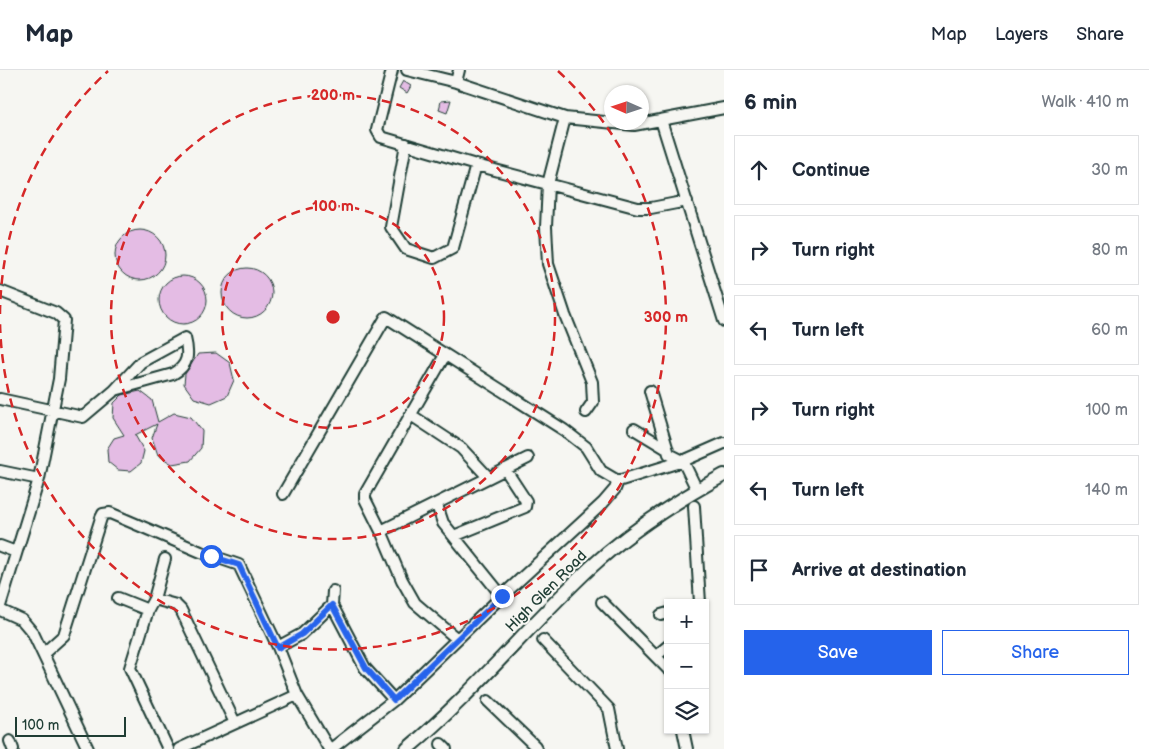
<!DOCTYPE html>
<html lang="en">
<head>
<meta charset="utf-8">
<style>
  body { margin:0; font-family:"Balsamiq Sans",sans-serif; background:#f6f6f7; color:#1f2937 }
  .controls { position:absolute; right:15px; bottom:15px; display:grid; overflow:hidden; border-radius:0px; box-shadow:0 1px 4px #0004 }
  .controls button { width:45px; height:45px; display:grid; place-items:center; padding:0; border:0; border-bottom:1px solid #e0e1e3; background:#fff; color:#1f2937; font:25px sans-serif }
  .compass { position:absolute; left:604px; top:15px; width:45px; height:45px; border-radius:50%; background:#fff; box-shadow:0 1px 4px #0004; rotate:273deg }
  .scale { position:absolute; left:15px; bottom:12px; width:111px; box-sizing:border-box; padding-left:5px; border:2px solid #1f3d34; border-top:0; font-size:14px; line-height:18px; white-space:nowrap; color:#1f3d34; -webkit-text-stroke:4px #f6f6f2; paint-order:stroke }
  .stop { position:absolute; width:15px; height:15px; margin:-11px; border:4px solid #2563eb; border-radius:50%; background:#fff }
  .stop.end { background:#2563eb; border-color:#fff; box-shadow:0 1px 5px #0008 }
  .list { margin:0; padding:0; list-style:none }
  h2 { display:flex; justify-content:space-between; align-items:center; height:65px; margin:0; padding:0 20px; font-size:21px }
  h2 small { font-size:16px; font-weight:400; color:#747a83 }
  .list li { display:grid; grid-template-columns:32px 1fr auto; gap:15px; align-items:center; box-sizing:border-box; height:70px; margin:0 10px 10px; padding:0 10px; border:1px solid #e0e1e3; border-radius:0px }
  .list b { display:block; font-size:19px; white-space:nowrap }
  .list em { font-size:16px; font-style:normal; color:#747a83 }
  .actions { display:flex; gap:10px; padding:15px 20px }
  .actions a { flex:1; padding:11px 0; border:1px solid #2563eb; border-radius:0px; text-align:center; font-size:18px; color:#2563eb }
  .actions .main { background:#2563eb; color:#fff }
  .icon { flex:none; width:28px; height:28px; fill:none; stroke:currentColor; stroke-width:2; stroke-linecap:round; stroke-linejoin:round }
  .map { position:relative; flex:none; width:724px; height:679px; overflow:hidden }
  header { display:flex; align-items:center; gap:30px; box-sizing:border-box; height:70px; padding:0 25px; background:#fff; border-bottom:1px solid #e0e1e3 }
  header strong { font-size:24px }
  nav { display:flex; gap:28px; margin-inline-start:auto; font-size:18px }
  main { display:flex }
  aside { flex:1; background:#fff }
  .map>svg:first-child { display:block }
  .building { fill:#e4bce4; stroke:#1f3d34 }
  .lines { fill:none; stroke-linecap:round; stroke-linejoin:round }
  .minor-casing { stroke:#1f3d34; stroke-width:14 }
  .major-casing { stroke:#1f3d34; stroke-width:16 }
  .minor { stroke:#f6f6f2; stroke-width:10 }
  .major { stroke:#f6f6f2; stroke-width:12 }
  .route { stroke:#2563eb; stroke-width:6 }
  .ring { fill:none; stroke:#d62828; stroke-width:2.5; stroke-dasharray:9 6 }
  .labels { text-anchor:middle; stroke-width:4; stroke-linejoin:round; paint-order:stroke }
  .street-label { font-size:15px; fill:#1f3d34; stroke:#f6f6f2 }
  .centre { fill:#d62828; stroke:#f6f6f2; stroke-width:2.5 }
  .ring-label { font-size:15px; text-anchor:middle; font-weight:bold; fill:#d62828; stroke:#f6f6f2; stroke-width:4; stroke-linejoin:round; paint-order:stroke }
</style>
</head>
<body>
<header>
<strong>Map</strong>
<nav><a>Map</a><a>Layers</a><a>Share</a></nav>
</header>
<main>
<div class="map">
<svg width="724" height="679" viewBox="0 0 724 679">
  <rect width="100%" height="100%" fill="#f6f6f2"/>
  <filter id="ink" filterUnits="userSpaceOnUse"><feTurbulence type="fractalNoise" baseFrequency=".02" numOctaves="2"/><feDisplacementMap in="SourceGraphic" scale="10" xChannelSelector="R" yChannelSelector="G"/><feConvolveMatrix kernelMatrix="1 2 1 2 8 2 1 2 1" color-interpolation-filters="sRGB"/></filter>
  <g filter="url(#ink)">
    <path class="building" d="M 403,11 L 411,16 L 407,23 L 399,18 Z
      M 451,30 L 447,43 L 439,40 L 441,31 Z
      M115 185a25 25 0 1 1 50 0a25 25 0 1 1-50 0Z
      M222 223a25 25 0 1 1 50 0a25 25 0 1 1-50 0Z
      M159 230a24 24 0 1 1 48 0a24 24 0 1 1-48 0Z
      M 216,283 L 230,293 L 234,310 L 227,326 L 211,333 L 194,328 L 184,314 L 185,304 L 198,284 Z
      M 140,321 L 152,330 L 158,352 L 174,343 L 191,347 L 202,361 L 201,378 L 190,391 L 172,394 L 158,385 L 152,368 L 157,354 L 135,365 L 144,381 L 141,393 L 131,401 L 118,400 L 108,392 L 107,379 L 114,368 L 124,365 L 113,348 L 114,333 L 122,325 Z"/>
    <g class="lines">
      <defs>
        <path id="minor" d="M 392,0 L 377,60 L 381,67 L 476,95 L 638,138 L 651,138 L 687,131
          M 407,0 L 456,12 L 565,48 L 634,55 L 724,38
          M 456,12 L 459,0
          M 565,48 L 548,114 L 546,157 L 548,194 L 565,245 L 592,312 L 593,332 L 586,342
          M 661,50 L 724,251
          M 406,74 L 391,157 L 406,179 L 434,188 L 453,178 L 476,95
          M 0,221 L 56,243 L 64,250 L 59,309 L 39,409 L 0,536
          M 445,285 L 365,424 L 365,429 L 381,461 L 528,388
          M 650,321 L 669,384 L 683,391 L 697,420
          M 0,329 L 83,347 L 115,320 L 173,304 C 189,295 189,284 185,268 L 141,292 L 115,320
          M 411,345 L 461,378 L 488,407
          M 634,359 L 667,379
          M 0,401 L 39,409
          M 618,411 L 683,391 L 724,373
          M 283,424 L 386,247 L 564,360 L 586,377 L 601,401 L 618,411 L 615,419 L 603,433 L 502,526 L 394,630 L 331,679
          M 437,435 L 443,453 L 502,526
          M 694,436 L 700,533
          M 381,461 L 402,510 L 415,533 L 457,569
          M 454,466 L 525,437 L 526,431 L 505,399
          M 0,476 L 16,482
          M 333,521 L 332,535 L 365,598 L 394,630
          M 118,528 L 148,540
          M 154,529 L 165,489
          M 602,532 L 668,599
          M 0,540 L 22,550 L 33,563 L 88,679
          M 661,545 L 668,543
          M 543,570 L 609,639 L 617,679
          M 278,577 L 302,564 L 332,535
          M 44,583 L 64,565 L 101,448 L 103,444 L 110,443 L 201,482 L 239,495 L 278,577 L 297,625 L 329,679
          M 656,586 L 668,576
          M 488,631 L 535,676 L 536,679
          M 683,660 L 687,679
          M 10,671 L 13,679
          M 441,674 L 446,679
          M 168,679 L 130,598 L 148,540 L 154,529 L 176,535 L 181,540 L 235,653
          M 179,679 L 297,625"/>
        <path id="major" d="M 407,679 C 473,624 527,557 590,498 C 630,461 676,431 724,405"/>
      </defs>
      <use href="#minor" class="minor-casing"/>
      <use href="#major" class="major-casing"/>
      <use href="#minor" class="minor"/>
      <use href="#major" class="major"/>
    </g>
  </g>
  <g class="lines" filter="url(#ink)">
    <path class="route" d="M 211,486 L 239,495 L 278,578 L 302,564 L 332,535 L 366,598 L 394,630 L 502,526"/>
  </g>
  <g class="ring">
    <circle cx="333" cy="247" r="111"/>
    <circle cx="333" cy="247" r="222"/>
    <path d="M0 244A333 333 0 0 1 108 1M558 1A333 333 0 1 1 0 250"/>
  </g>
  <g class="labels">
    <g class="street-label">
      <text transform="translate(546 521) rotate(-45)" y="5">High Glen Road</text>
    </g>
  </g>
  <circle cx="333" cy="247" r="8" class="centre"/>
  <g class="ring-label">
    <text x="333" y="30">200 m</text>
    <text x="333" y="141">100 m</text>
    <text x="666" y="252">300 m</text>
  </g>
</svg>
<div class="controls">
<button>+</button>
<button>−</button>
<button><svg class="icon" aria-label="layers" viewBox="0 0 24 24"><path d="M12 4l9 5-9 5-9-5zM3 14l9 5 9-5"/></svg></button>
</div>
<svg class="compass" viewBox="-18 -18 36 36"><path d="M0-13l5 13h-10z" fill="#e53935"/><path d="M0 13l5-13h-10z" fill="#747a83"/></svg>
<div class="scale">100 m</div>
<div class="stop" style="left:211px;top:486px"></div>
<div class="stop end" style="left:502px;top:526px"></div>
</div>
<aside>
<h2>6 min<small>Walk · 410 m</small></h2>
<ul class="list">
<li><svg class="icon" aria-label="ahead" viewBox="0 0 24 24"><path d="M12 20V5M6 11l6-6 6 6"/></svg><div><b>Continue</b></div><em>30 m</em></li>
<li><svg class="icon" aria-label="right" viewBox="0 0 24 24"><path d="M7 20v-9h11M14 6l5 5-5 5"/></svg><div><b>Turn right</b></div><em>80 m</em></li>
<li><svg class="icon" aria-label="left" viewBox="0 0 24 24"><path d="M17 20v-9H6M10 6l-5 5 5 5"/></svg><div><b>Turn left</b></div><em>60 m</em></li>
<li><svg class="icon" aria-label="right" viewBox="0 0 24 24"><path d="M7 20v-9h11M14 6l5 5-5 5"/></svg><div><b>Turn right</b></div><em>100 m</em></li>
<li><svg class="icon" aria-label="left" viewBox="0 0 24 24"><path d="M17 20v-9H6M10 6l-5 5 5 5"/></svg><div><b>Turn left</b></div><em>140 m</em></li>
<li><svg class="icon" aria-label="arrive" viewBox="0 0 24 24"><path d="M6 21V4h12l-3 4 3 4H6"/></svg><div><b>Arrive at destination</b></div></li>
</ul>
<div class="actions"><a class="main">Save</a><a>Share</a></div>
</aside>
</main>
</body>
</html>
